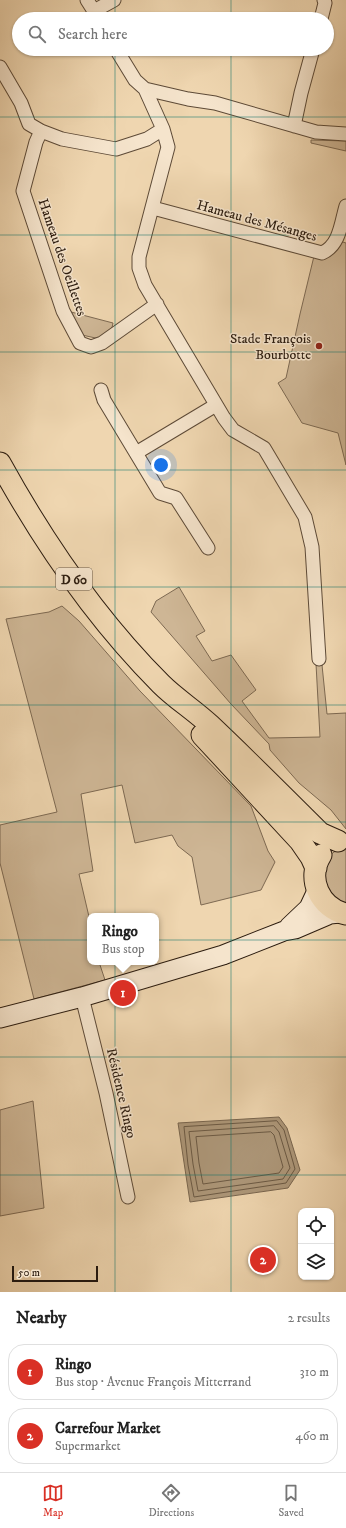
<!DOCTYPE html>
<html lang="en">
<head>
<meta charset="utf-8">
<style>
  body { margin:0; font-family:"IM FELL DW Pica",serif; background:#f2f2f2; color:#222 }
  .controls { position:absolute; right:12px; bottom:12px; display:grid; overflow:hidden; border-radius:8px; box-shadow:0 1px 3px #0004 }
  .controls button { width:36px; height:36px; display:grid; place-items:center; padding:0; border:0; border-bottom:1px solid #e0e0e0; background:#fff; color:#222; font:20px sans-serif }
  .scale { position:absolute; left:12px; bottom:10px; width:86px; box-sizing:border-box; padding-left:4px; border:2px solid #2c1c0f; border-top:0; font-size:11px; line-height:14px; white-space:nowrap; color:#2c1c0f; -webkit-text-stroke:3px #f5e4cc; paint-order:stroke }
  .you { position:absolute; left:161px; top:465px; width:14px; height:14px; margin:-10px; border:3px solid #fff; border-radius:50%; background:#1a73e8; box-shadow:0 0 0 6px #1a73e833 }
  .badge { display:grid; place-items:center; width:26px; height:26px; border-radius:50%; background:#d93025; color:#fff; font-size:13px; font-weight:700 }
  .pin { position:absolute; translate:-50% -50%; border:2px solid #fff; box-shadow:0 1px 4px #0006 }
  .popup { position:absolute; left:87px; top:913px; width:72px; height:52px; box-sizing:border-box; display:grid; place-content:center; border-radius:8px; background:#fff; filter:drop-shadow(0 1px 3px #0005); font-size:13px; white-space:nowrap; color:#767676 }
  .popup b { font-size:15px; color:#222 }
  .popup::after { content:''; position:absolute; left:50%; top:100%; margin-left:-8px; border:8px solid transparent; border-top-color:#fff }
  .list { margin:0; padding:0; list-style:none }
  h2 { display:flex; justify-content:space-between; align-items:center; height:52px; margin:0; padding:0 16px; font-size:17px }
  h2 small { font-size:13px; font-weight:400; color:#767676 }
  .list li { display:grid; grid-template-columns:26px 1fr auto; gap:12px; align-items:center; box-sizing:border-box; height:56px; margin:0 8px 8px; padding:0 8px; border:1px solid #e0e0e0; border-radius:16px }
  .list b { display:block; font-size:15px; white-space:nowrap }
  .list p { margin:0; font-size:13px; white-space:nowrap; color:#767676 }
  .list em { font-size:13px; font-style:normal; color:#767676 }
  .icon { flex:none; width:22px; height:22px; fill:none; stroke:currentColor; stroke-width:2; stroke-linecap:round; stroke-linejoin:round }
  .map { position:relative; flex:none; width:346px; height:1292px; overflow:hidden }
  .search { position:absolute; background:#fff; box-shadow:0 1px 3px #0004; left:12px; right:12px; top:12px; height:44px; display:flex; align-items:center; gap:10px; box-sizing:border-box; padding:0 14px; border-radius:22px; color:#767676; font-size:15px }
  .sheet { height:180px; background:#fff }
  nav { display:flex; justify-content:space-around; align-items:center; box-sizing:border-box; height:56px; border-top:1px solid #e0e0e0; background:#fff; font-size:11px; color:#767676 }
  nav a { display:grid; justify-items:center; gap:2px }
  nav .on { color:#d93025 }
  .map>svg:first-child { display:block }
  .green { fill:#ceb695; stroke:#7d6952 }
  .water { fill:#ad9779; stroke:#79664f }
  .lines { fill:none; stroke-linecap:round; stroke-linejoin:round }
  .shore { stroke:#6c5a44; stroke-width:1 }
  .minor-casing { stroke:#5d4a37; stroke-width:15 }
  .secondary-casing { stroke:#2c1c0f; stroke-width:21 }
  .primary-casing { stroke:#2c1c0f; stroke-width:23 }
  .minor { stroke:#f5e4cc; stroke-width:13 }
  .secondary { stroke:#f5e4cc; stroke-width:19 }
  .primary { stroke:#efd6b0; stroke-width:21 }
  .grid { fill:none; stroke:#0f766e; stroke-width:1; stroke-opacity:0.55 }
  .poi-dot { fill:#8f2418; stroke:#f5e4cc; stroke-width:1.5 }
  .labels { text-anchor:middle; stroke-width:3; stroke-linejoin:round; paint-order:stroke }
  .shield { fill:#f5e4cc; stroke:#685848; stroke-width:1 }
  .shield-label { font-size:13px; font-weight:bold; fill:#2c1c0f }
  .street-label { font-size:14px; fill:#2c1c0f; stroke:#f5e4cc }
  .poi-label { font-size:14px; fill:#2c1c0f; stroke:#f5e4cc; text-anchor:end }
</style>
</head>
<body>
<div class="map">
<svg width="346" height="1292" viewBox="0 0 346 1292">
  <rect width="100%" height="100%" fill="#efd6b0"/>
  <filter id="stains"><feTurbulence type="fractalNoise" baseFrequency=".005" numOctaves="4"/><feColorMatrix values="0 0 0 0 .2 0 0 0 0 .09 0 0 0 0 .02 0 0 0 .5 -.17"/></filter>
  <radialGradient id="worn" r=".72"><stop offset=".6" stop-color="#630" stop-opacity="0"/><stop offset="1" stop-color="#630" stop-opacity=".3"/></radialGradient>
  <path class="green" d="M 311,140 L 346,141 L 346,151 L 311,143 Z
    M 336,240 L 346,243 L 346,465 L 338,433 L 302,423 L 278,383 L 286,378 L 300,314 L 315,252 Z
    M 71,312 L 113,323 L 111,332 L 100,339 L 82,335 Z
    M 179,587 L 205,631 L 196,636 L 212,661 L 231,655 L 256,690 L 242,701 L 269,738 L 320,737 L 316,664 L 322,665 L 327,714 L 346,713 L 346,829 L 331,810 L 299,783 L 270,750 L 269,744 L 231,704 L 151,612 L 156,601 Z
    M 62,606 L 79,621 L 140,691 L 251,806 L 268,851 L 275,862 L 261,890 L 201,905 L 192,857 L 178,846 L 172,835 L 135,843 L 122,785 L 81,794 L 93,871 L 79,874 L 90,921 L 90,962 L 99,962 L 105,980 L 34,999 L 0,863 L 0,825 L 57,812 L 6,619 L 49,612 Z
    M 346,846 L 346,906 L 326,891 C 324,866 319,857 346,846 Z
    M 33,1101 L 44,1208 L 0,1216 L 0,1110 Z"/>
  <path class="water" d="M 279,1117 L 287,1128 L 300,1170 L 288,1188 L 190,1202 L 178,1123 Z"/>
  <g class="lines">
    <path class="shore" d="M 277,1121 L 284,1130 L 295,1169 L 286,1183 L 194,1197 L 188,1165 L 184,1127 Z
      M 274,1126 L 279,1132 L 290,1168 L 283,1179 L 198,1191 L 193,1164 L 189,1132 Z
      M 271,1132 L 274,1135 L 283,1167 L 279,1173 L 203,1184 L 199,1163 L 196,1137 Z"/>
    <defs>
      <path id="minor" d="M 87,0 L 99,19
        M 94,11 L 114,0
        M 321,19 L 325,3 L 324,0
        M 116,49 L 135,80 L 145,89 L 163,129 L 168,147 L 139,257 L 139,268 L 145,285 L 224,418 L 233,430 L 264,448 L 305,517 L 312,547 L 319,659
        M 0,67 L 21,103 L 29,124 L 41,131 L 62,139 L 116,149 L 147,139 L 163,129
        M 145,89 L 188,99 L 215,103 L 316,132 L 346,134
        M 294,126 L 301,93 L 313,49
        M 41,131 L 36,142 L 23,191 L 63,311 L 80,343 L 91,347 L 102,343 L 157,304
        M 153,208 L 322,253 C 340,245 341,223 346,206
        M 101,390 L 104,400 L 160,493 L 176,498 L 208,548
        M 136,453 L 216,405
        M 82,997 L 106,1093 L 128,1197"/>
      <path id="secondary" d="M 289,927 L 309,908 L 317,891
        M 0,1018 L 82,997 L 223,955 L 284,931 L 295,929 L 330,914 L 340,913"/>
      <path id="primary" d="M 0,463 C 43,541 98,621 161,684 C 176,699 194,710 210,725 C 247,760 283,796 320,833 L 338,841
        M 202,735 L 300,841 L 311,857 L 316,868
        M 321,855 C 306,879 320,908 346,914"/>
    </defs>
    <use href="#minor" class="minor-casing"/>
    <use href="#secondary" class="secondary-casing"/>
    <use href="#primary" class="primary-casing"/>
    <use href="#minor" class="minor"/>
    <use href="#secondary" class="secondary"/>
    <use href="#primary" class="primary"/>
  </g>
  <path class="grid" d="M 115,0 L 115,19M 231,0 L 231,19M 115,49 L 115,1292M 231,49 L 231,1292M 0,117 L 346,117M 0,235 L 346,235M 0,352 L 346,352M 0,470 L 346,470M 0,587 L 346,587M 0,705 L 346,705M 0,822 L 346,822M 0,940 L 346,940M 0,1057 L 346,1057M 0,1175 L 346,1175"/>
  <circle class="poi-dot" cx="319" cy="346" r="4"/>
  <g class="labels">
    <rect class="shield" x="56" y="568" width="36" height="22" rx="3"/>
    <g class="shield-label">
      <text x="74" y="584">D 60</text>
    </g>
    <g class="street-label">
      <text transform="translate(257 220) rotate(15)" y="5">Hameau des Mésanges</text>
      <text transform="translate(63 257) rotate(71)" y="5">Hameau des Oeillettes</text>
      <text transform="translate(122 1093) rotate(77)" y="5">Résidence Ringo</text>
    </g>
    <g class="poi-label">
      <text x="311" y="343">Stade François<tspan x="311" dy="16">Bourbotte</tspan></text>
    </g>
  </g>
  <rect width="100%" height="100%" filter="url(#stains)"/>
  <rect width="100%" height="100%" fill="url(#worn)"/>
</svg>
<div class="controls">
<button><svg class="icon" aria-label="locate" viewBox="0 0 24 24"><circle cx="12" cy="12" r="6"/><path d="M12 2v4M12 18v4M2 12h4M18 12h4"/></svg></button>
<button><svg class="icon" aria-label="layers" viewBox="0 0 24 24"><path d="M12 4l9 5-9 5-9-5zM3 14l9 5 9-5"/></svg></button>
</div>
<div class="scale">50 m</div>
<div class="you"></div>
<div class="pin badge" style="left:123px;top:993px">1</div>
<div class="popup"><b>Ringo</b>Bus stop</div>
<div class="pin badge" style="left:263px;top:1260px">2</div>
<div class="search"><svg class="icon" aria-label="search" viewBox="0 0 24 24"><circle cx="10" cy="10" r="6"/><path d="M15 15l6 6"/></svg>Search here</div>
</div>
<section class="sheet">
<h2>Nearby<small>2 results</small></h2>
<ul class="list">
<li><span class="badge">1</span><div><b>Ringo</b><p>Bus stop · Avenue François Mitterrand</p></div><em>310 m</em></li>
<li><span class="badge">2</span><div><b>Carrefour Market</b><p>Supermarket</p></div><em>460 m</em></li>
</ul>
</section>
<nav>
<a class="on"><svg class="icon" aria-label="map" viewBox="0 0 24 24"><path d="M3 6l6-2 6 2 6-2v14l-6 2-6-2-6 2zM9 4v14M15 6v14"/></svg>Map</a>
<a><svg class="icon" aria-label="directions" viewBox="0 0 24 24"><path d="M12 3l9 9-9 9-9-9zM9 14v-3h6M13 9l2 2-2 2"/></svg>Directions</a>
<a><svg class="icon" aria-label="saved" viewBox="0 0 24 24"><path d="M7 4h10v16l-5-4-5 4z"/></svg>Saved</a>
</nav>
</body>
</html>
